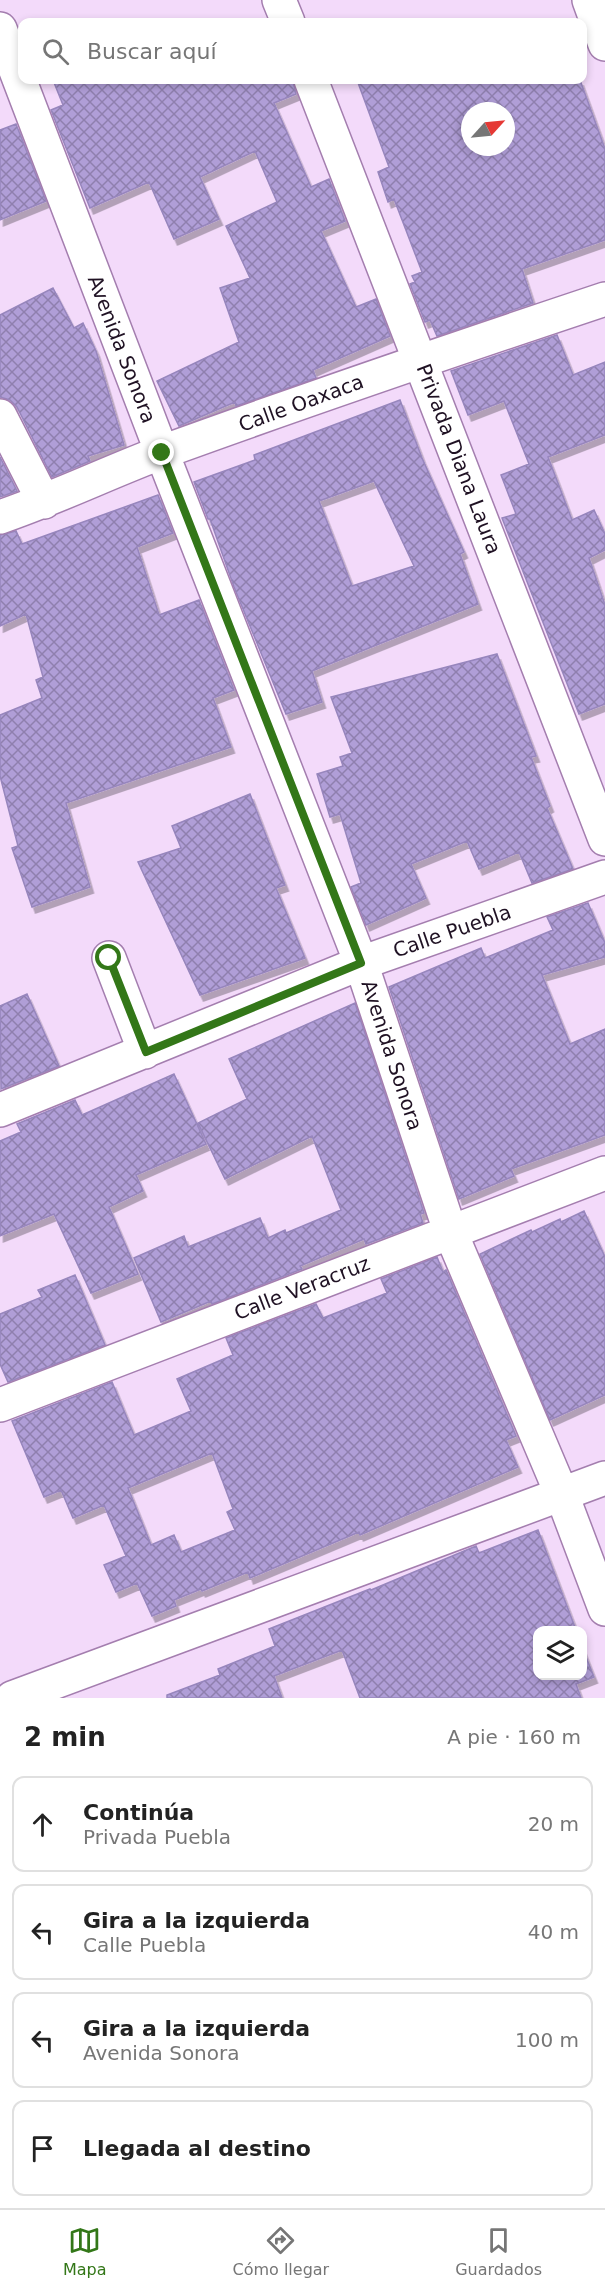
<!DOCTYPE html>
<html lang="es">
<head>
<meta charset="utf-8">
<style>
  body { margin:0; font-family:"DejaVu Sans",sans-serif; background:#f6f6f6; color:#222 }
  .controls { position:absolute; right:18px; bottom:18px; display:grid; overflow:hidden; border-radius:12px; box-shadow:0 3px 9px #0003 }
  .controls button { width:54px; height:54px; display:grid; place-items:center; padding:0; border:0; border-bottom:2px solid #e0e0e0; background:#fff; color:#222; font:30px sans-serif }
  .compass { position:absolute; left:461px; top:102px; width:54px; height:54px; border-radius:50%; background:#fff; box-shadow:0 3px 9px #0003; rotate:63deg }
  .stop { position:absolute; width:18px; height:18px; margin:-14px; border:4px solid #337718; border-radius:50%; background:#fff }
  .stop.end { background:#337718; border-color:#fff; box-shadow:0 2px 6px #0008 }
  .list { margin:0; padding:0; list-style:none }
  h2 { display:flex; justify-content:space-between; align-items:center; height:78px; margin:0; padding:0 24px; font-size:26px }
  h2 small { font-size:20px; font-weight:400; color:#767676 }
  .list li { display:grid; grid-template-columns:39px 1fr auto; gap:18px; align-items:center; box-sizing:border-box; height:96px; margin:0 12px 12px; padding:0 12px; border:2px solid #e0e0e0; border-radius:12px }
  .list b { display:block; font-size:22px; white-space:nowrap }
  .list p { margin:0; font-size:20px; white-space:nowrap; color:#767676 }
  .list em { font-size:20px; font-style:normal; color:#767676 }
  .icon { flex:none; width:33px; height:33px; fill:none; stroke:currentColor; stroke-width:2; stroke-linecap:round; stroke-linejoin:round }
  .map { position:relative; flex:none; width:605px; height:1698px; overflow:hidden }
  .search { position:absolute; background:#fff; box-shadow:0 3px 9px #0003; left:18px; right:18px; top:18px; height:66px; display:flex; align-items:center; gap:15px; box-sizing:border-box; padding:0 21px; border-radius:12px; color:#767676; font-size:22px }
  .sheet { height:510px; background:#fff }
  nav { display:flex; justify-content:space-around; align-items:center; box-sizing:border-box; height:84px; border-top:2px solid #e0e0e0; background:#fff; font-size:16px; color:#767676 }
  nav a { display:grid; justify-items:center; gap:3px }
  nav .on { color:#337718 }
  .map>svg:first-child { display:block }
  .building { fill:url(#building-cross-hatch); stroke:#9786bd; stroke-width:1.5; fill-rule:evenodd; filter:url(#shadow) }
  .lines { fill:none; stroke-linecap:round; stroke-linejoin:round }
  .street-casing { stroke:#a47eaf; stroke-width:36 }
  .street { stroke:#fff; stroke-width:33 }
  .route { stroke:#337718; stroke-width:8 }
  .labels { text-anchor:middle; stroke-width:4.5; stroke-linejoin:round; paint-order:stroke }
  .street-label { font-size:20px; fill:#1f1123; stroke:#fff }
</style>
</head>
<body>
<div class="map">
<svg width="605" height="1698" viewBox="0 0 605 1698">
  <defs>
    <pattern id="building-cross-hatch" width="8" height="8" patternUnits="userSpaceOnUse" patternTransform="scale(1.5)"><rect width="8" height="8" fill="#b09ed7"/><path d="M0 0l8 8M0 8l8-8" fill="none" stroke="#8f7fae"/></pattern>
    <filter id="shadow"><feDropShadow dx="3.5" dy="6" stdDeviation="0" flood-color="#0004"/></filter>
  </defs>
  <rect width="100%" height="100%" fill="#f3dafa"/>
  <path class="building" d="M 53,80 L 255,80 L 293,81 L 296,94 L 274,103 L 311,187 L 329,179 L 345,221 L 321,231 L 356,307 L 376,299 L 390,336 L 313,370 L 316,378 L 236,406 L 235,402 L 179,426 L 157,381 L 239,342 L 220,288 L 250,278 L 226,226 L 277,202 L 255,151 L 200,177 L 219,219 L 174,239 L 149,182 L 90,208 L 51,110 L 63,105 Z
    M 357,80 L 580,80 L 605,149 L 605,240 L 522,269 L 533,303 L 437,336 L 430,320 L 425,322 L 410,284 L 415,282 L 412,276 L 422,272 L 394,199 L 388,202 L 378,172 L 389,167 ZM 470,111 L 506,111 L 506,147 L 470,147 Z
    M 16,124 L 46,201 L 0,220 L 0,130 Z
    M 53,288 L 74,328 L 83,323 L 96,351 L 124,445 L 88,456 L 90,461 L 52,477 L 17,407 L 10,400 L 0,397 L 0,315 Z
    M 557,335 L 573,375 L 605,362 L 605,435 L 548,457 L 572,520 L 594,510 L 605,534 L 605,550 L 589,558 L 605,605 L 605,704 L 579,714 L 502,518 L 516,514 L 501,475 L 529,464 L 504,401 L 468,415 L 451,371 Z
    M 400,400 L 422,458 L 464,552 L 460,554 L 478,604 L 312,671 L 322,702 L 286,714 L 234,587 L 210,519 L 208,519 L 194,482 L 255,460 L 254,455 ZM 374,481 L 414,566 L 352,586 L 319,501 Z
    M 0,457 L 17,491 L 0,497 Z
    M 158,495 L 173,533 L 137,547 L 159,615 L 199,600 L 234,690 L 213,698 L 231,747 L 66,803 L 90,887 L 32,907 L 12,848 L 18,846 L 0,776 L 0,715 L 42,698 L 36,680 L 43,677 L 26,614 L 0,626 L 0,535 L 16,531 L 22,544 Z
    M 497,654 L 536,756 L 531,757 L 550,806 L 547,808 L 573,869 L 532,883 L 519,852 L 479,869 L 467,841 L 411,864 L 426,898 L 366,925 L 351,887 L 361,883 L 340,814 L 330,817 L 317,774 L 343,766 L 340,757 L 352,753 L 331,697 Z
    M 250,794 L 285,885 L 276,888 L 305,958 L 200,995 L 138,862 L 181,848 L 172,826 Z
    M 588,903 L 605,943 L 605,957 L 542,975 L 570,1044 L 605,1029 L 605,1135 L 511,1169 L 514,1176 L 459,1199 L 389,987 L 481,948 L 485,958 L 553,930 L 547,917 Z
    M 27,994 L 59,1066 L 1,1089 L 0,1006 Z
    M 355,1003 L 424,1213 L 420,1214 L 423,1223 L 366,1244 L 364,1239 L 300,1266 L 302,1269 L 212,1304 L 211,1301 L 161,1322 L 134,1258 L 184,1236 L 188,1247 L 260,1218 L 268,1238 L 285,1230 L 286,1233 L 341,1210 L 312,1136 L 225,1179 L 198,1123 L 247,1099 L 229,1059 Z
    M 174,1074 L 206,1144 L 136,1175 L 143,1191 L 109,1207 L 138,1274 L 91,1293 L 54,1214 L 0,1236 L 0,1141 L 21,1132 L 17,1124 L 75,1100 L 82,1115 Z
    M 584,1211 L 605,1257 L 605,1395 L 550,1420 L 480,1254 L 531,1230 L 532,1232 L 560,1219 L 561,1222 Z
    M 437,1257 L 443,1272 L 446,1270 L 516,1436 L 506,1440 L 518,1467 L 360,1535 L 359,1532 L 250,1578 L 248,1572 L 202,1591 L 201,1589 L 174,1600 L 176,1606 L 152,1616 L 137,1583 L 116,1592 L 104,1565 L 126,1556 L 104,1505 L 73,1518 L 61,1490 L 44,1497 L 12,1421 L 112,1382 L 134,1435 L 191,1411 L 177,1379 L 233,1355 L 226,1338 L 316,1304 L 323,1318 L 387,1293 L 381,1279 ZM 212,1453 L 233,1509 L 227,1512 L 235,1530 L 181,1552 L 174,1535 L 151,1545 L 128,1488 Z
    M 75,1275 L 105,1345 L 8,1382 L 0,1364 L 0,1314 L 42,1297 L 38,1290 Z
    M 538,1530 L 576,1630 L 537,1630 L 537,1676 L 582,1676 L 582,1647 L 594,1677 L 576,1684 L 581,1698 L 360,1698 L 342,1650 L 274,1676 L 282,1698 L 167,1698 L 167,1695 L 220,1675 L 218,1669 L 275,1646 L 269,1629 L 370,1589 L 371,1590 L 476,1546 L 479,1553 Z"/>
  <g class="lines">
    <defs>
      <path id="street" d="M 279,0 L 288,22
        M 589,0 L 605,44
        M 0,29 L 162,453 L 361,963 L 450,1231 L 562,1495 L 605,1609
        M 311,80 L 605,839
        M 0,416 L 44,502
        M 0,517 C 56,498 109,472 165,451 C 311,398 458,348 605,299
        M 109,958 L 145,1052
        M 0,1110 L 361,963 L 605,877
        M 0,1405 L 605,1173
        M 12,1698 L 605,1478"/>
    </defs>
    <use href="#street" class="street-casing"/>
    <use href="#street" class="street"/>
  </g>
  <g class="lines">
    <path class="route" d="M 109,958 L 146,1052 L 361,963 L 162,453"/>
  </g>
  <g class="labels">
    <g class="street-label">
      <text transform="translate(122 349) rotate(69)" y="7">Avenida Sonora</text>
      <text transform="translate(301 403) rotate(-20)" y="7">Calle Oaxaca</text>
      <text transform="translate(459 459) rotate(69)" y="7">Privada Diana Laura</text>
      <text transform="translate(452 931) rotate(-19)" y="7">Calle Puebla</text>
      <text transform="translate(392 1055) rotate(72)" y="7">Avenida Sonora</text>
      <text transform="translate(302 1288) rotate(-21)" y="7">Calle Veracruz</text>
    </g>
  </g>
</svg>
<div class="controls">
<button><svg class="icon" aria-label="layers" viewBox="0 0 24 24"><path d="M12 4l9 5-9 5-9-5zM3 14l9 5 9-5"/></svg></button>
</div>
<svg class="compass" viewBox="-18 -18 36 36"><path d="M0-13l5 13h-10z" fill="#e53935"/><path d="M0 13l5-13h-10z" fill="#767676"/></svg>
<div class="stop" style="left:109px;top:958px"></div>
<div class="stop end" style="left:162px;top:453px"></div>
<div class="search"><svg class="icon" aria-label="search" viewBox="0 0 24 24"><circle cx="10" cy="10" r="6"/><path d="M15 15l6 6"/></svg>Buscar aquí</div>
</div>
<section class="sheet">
<h2>2 min<small>A pie · 160 m</small></h2>
<ul class="list">
<li><svg class="icon" aria-label="ahead" viewBox="0 0 24 24"><path d="M12 20V5M6 11l6-6 6 6"/></svg><div><b>Continúa</b><p>Privada Puebla</p></div><em>20 m</em></li>
<li><svg class="icon" aria-label="left" viewBox="0 0 24 24"><path d="M17 20v-9H6M10 6l-5 5 5 5"/></svg><div><b>Gira a la izquierda</b><p>Calle Puebla</p></div><em>40 m</em></li>
<li><svg class="icon" aria-label="left" viewBox="0 0 24 24"><path d="M17 20v-9H6M10 6l-5 5 5 5"/></svg><div><b>Gira a la izquierda</b><p>Avenida Sonora</p></div><em>100 m</em></li>
<li><svg class="icon" aria-label="arrive" viewBox="0 0 24 24"><path d="M6 21V4h12l-3 4 3 4H6"/></svg><div><b>Llegada al destino</b></div></li>
</ul>
</section>
<nav>
<a class="on"><svg class="icon" aria-label="map" viewBox="0 0 24 24"><path d="M3 6l6-2 6 2 6-2v14l-6 2-6-2-6 2zM9 4v14M15 6v14"/></svg>Mapa</a>
<a><svg class="icon" aria-label="directions" viewBox="0 0 24 24"><path d="M12 3l9 9-9 9-9-9zM9 14v-3h6M13 9l2 2-2 2"/></svg>Cómo llegar</a>
<a><svg class="icon" aria-label="saved" viewBox="0 0 24 24"><path d="M7 4h10v16l-5-4-5 4z"/></svg>Guardados</a>
</nav>
</body>
</html>
